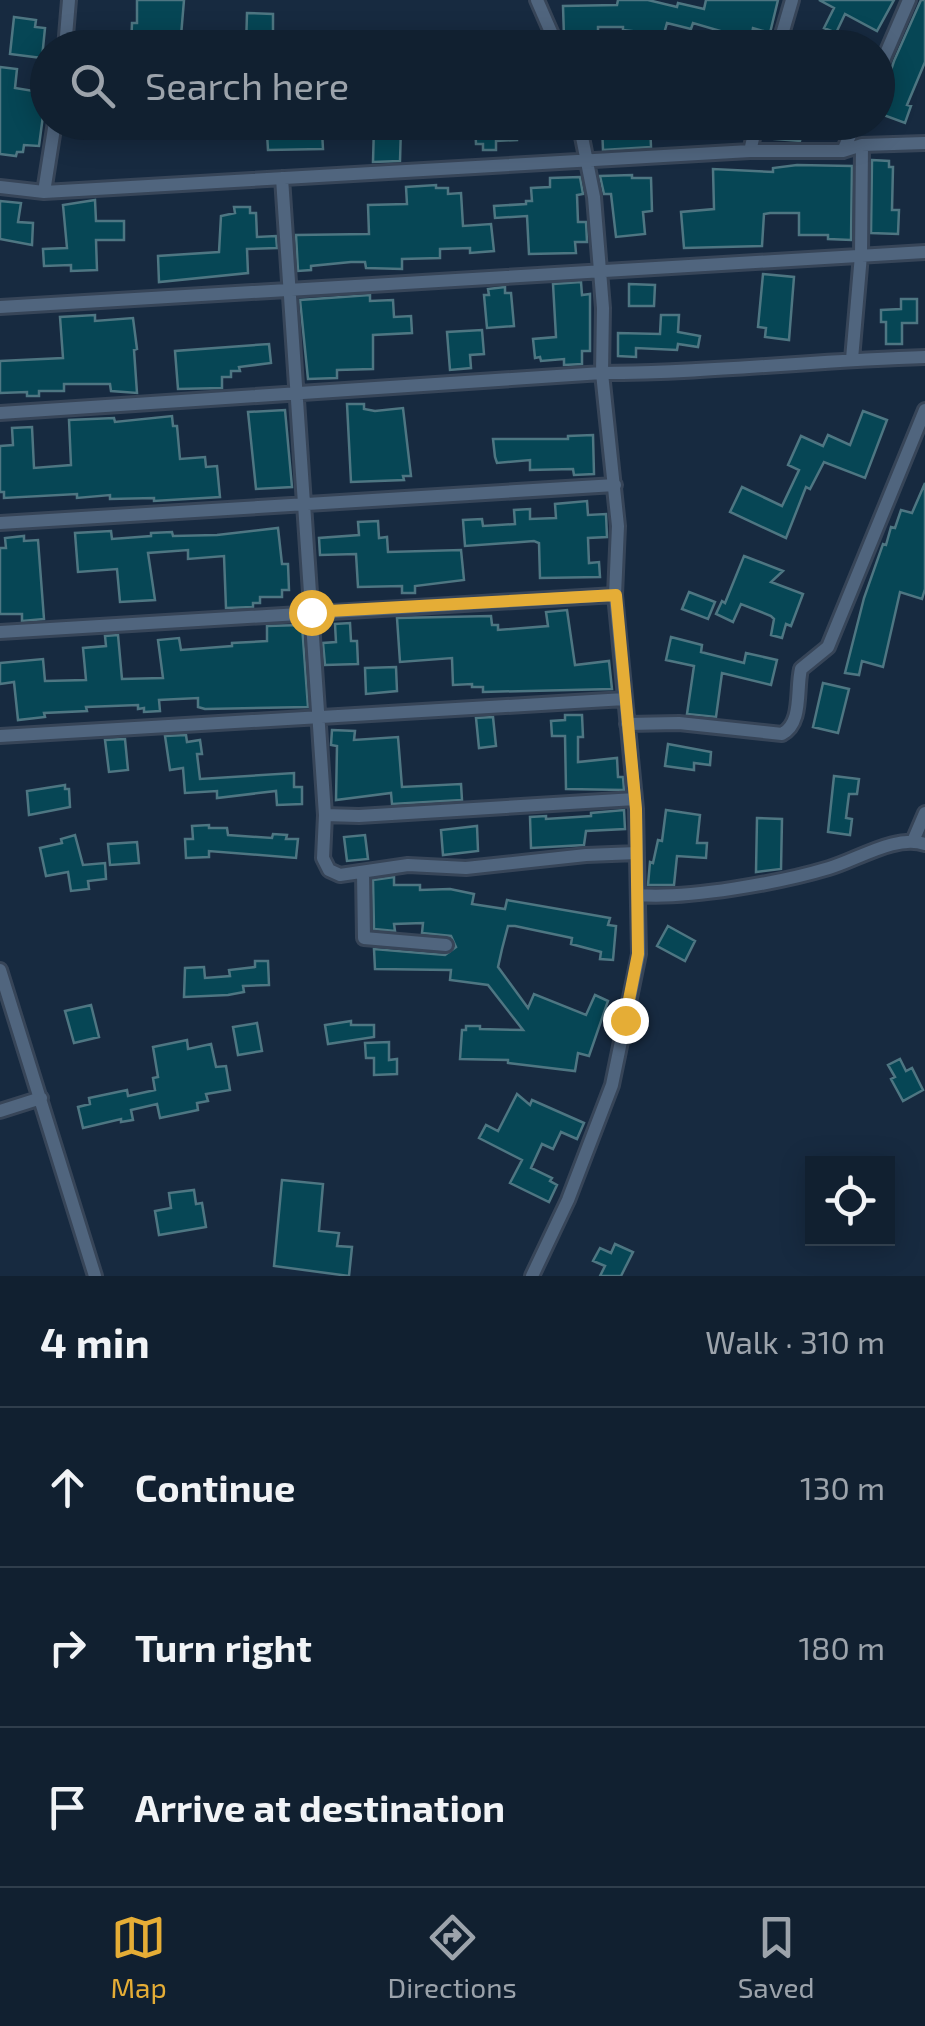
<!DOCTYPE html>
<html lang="en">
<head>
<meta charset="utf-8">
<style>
  body { margin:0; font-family:"Exo 2",sans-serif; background:#1a2838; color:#f1f3f6 }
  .controls { position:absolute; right:30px; bottom:30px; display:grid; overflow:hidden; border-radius:0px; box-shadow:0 5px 25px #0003 }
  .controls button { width:90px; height:90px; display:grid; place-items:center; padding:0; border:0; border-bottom:2px solid #303e4c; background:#112030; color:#f1f3f6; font:50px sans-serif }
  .stop { position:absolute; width:30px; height:30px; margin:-22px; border:8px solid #e5ad36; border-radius:50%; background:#fff }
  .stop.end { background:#e5ad36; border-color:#fff; box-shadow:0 2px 10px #0008 }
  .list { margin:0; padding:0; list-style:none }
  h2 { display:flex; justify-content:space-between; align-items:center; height:130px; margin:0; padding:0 40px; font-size:42px }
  h2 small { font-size:32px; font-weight:400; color:#9ca3ab }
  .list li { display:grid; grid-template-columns:65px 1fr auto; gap:30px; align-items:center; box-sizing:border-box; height:160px; padding:0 40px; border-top:2px solid #303e4c }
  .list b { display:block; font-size:38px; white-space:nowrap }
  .list em { font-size:32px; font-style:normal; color:#9ca3ab }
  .icon { flex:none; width:55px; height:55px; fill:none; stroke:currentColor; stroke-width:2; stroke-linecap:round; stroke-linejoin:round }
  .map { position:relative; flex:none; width:925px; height:1276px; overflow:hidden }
  .search { position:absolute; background:#112030; box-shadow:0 5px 25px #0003; left:30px; right:30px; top:30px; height:110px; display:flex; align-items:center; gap:25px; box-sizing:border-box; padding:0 35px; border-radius:55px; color:#9ca3ab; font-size:38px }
  .sheet { height:610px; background:#112030 }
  nav { display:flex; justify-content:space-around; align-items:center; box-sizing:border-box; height:140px; border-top:2px solid #303e4c; background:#112030; font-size:28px; color:#9ca3ab }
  nav a { display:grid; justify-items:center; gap:5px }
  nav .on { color:#e5ad36 }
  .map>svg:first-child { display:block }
  .building { fill:#064655; stroke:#4e7682; stroke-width:2.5 }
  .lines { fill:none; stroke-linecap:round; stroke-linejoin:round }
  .minor-casing { stroke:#374558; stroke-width:18 }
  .minor { stroke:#50657e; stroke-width:12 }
  .route { stroke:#e5ad36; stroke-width:12 }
</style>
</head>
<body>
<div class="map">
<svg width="925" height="1276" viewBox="0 0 925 1276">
  <rect width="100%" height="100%" fill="#172a40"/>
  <path class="building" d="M 137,0 L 184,0 L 180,48 L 131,48 L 132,23 L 137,23 Z
    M 618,0 L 648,0 L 677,7 L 678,3 L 704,9 L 706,0 L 778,0 L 770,33 L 753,28 L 751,40 L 693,23 L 691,29 L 667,23 L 660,48 L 647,48 L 649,33 L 623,30 L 623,27 L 598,27 L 598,46 L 568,46 L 564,37 L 563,6 L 617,5 Z
    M 819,0 L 894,0 L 877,31 L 845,14 L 836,33 L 824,28 L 834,8 Z
    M 921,0 L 925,0 L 925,62 L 907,105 L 911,106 L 905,123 L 878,113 L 892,78 L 889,76 L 894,61 Z
    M 247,13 L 273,14 L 273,48 L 246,48 Z
    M 14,17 L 36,20 L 35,27 L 45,28 L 42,58 L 10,54 Z
    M 0,67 L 17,69 L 15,88 L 46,93 L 39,146 L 24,145 L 23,152 L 17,152 L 16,156 L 0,154 Z
    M 475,122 L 517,122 L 517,140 L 496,141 L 496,150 L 483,150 L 483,144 L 476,144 Z
    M 625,122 L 650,122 L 651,147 L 603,150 L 602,126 L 625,125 Z
    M 767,122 L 804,122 L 800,141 L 764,138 Z
    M 374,126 L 401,127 L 400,161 L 373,162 Z
    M 288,131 L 322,131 L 323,149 L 268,150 L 267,133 Z
    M 872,160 L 889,161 L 889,167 L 893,167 L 892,210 L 899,210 L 898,234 L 871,233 Z
    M 797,165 L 852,166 L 851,240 L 828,239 L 828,235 L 799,235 L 799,213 L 770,213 L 764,214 L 762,246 L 684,248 L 681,212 L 714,209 L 713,169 L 773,172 L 773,168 Z
    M 632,175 L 632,178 L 651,178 L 652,211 L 643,212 L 645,234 L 616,237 L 611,194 L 604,194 L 600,176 Z
    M 580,177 L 583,194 L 577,195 L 578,222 L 586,222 L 587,242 L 575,242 L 576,253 L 529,254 L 527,216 L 495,218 L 494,206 L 526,204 L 526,201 L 532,201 L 531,188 L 550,187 L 550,178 Z
    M 436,185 L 436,188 L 448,188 L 448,194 L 461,193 L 463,226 L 491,224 L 494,251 L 470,253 L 470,248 L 440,249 L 440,258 L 402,259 L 402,269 L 366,268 L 365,262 L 351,262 L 311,266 L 311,270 L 298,271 L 296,235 L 369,234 L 368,205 L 407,204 L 406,187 Z
    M 95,200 L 96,221 L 124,221 L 124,240 L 96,240 L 97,270 L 71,271 L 71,265 L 44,266 L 43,249 L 67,248 L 63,205 Z
    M 0,201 L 21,203 L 18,222 L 33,223 L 32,245 L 0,239 Z
    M 234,207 L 250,207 L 250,213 L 256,213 L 257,237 L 276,236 L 277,248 L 247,249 L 248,273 L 159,282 L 158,256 L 219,252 L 221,216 L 235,213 Z
    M 763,274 L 794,277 L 789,340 L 765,337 L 766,328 L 758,327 Z
    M 581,282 L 582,295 L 590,294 L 590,351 L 582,351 L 582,364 L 564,365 L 564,359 L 541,361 L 540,357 L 535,358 L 533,339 L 556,337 L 553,284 Z
    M 629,284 L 655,285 L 654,306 L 629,306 Z
    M 505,287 L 505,293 L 511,293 L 514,326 L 487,328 L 484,295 L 489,295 L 488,289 Z
    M 370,295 L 370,301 L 393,300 L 394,317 L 411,316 L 412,333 L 373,335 L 373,369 L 337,370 L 337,378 L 308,379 L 300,300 Z
    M 901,299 L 917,299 L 917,323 L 902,323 L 902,344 L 886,344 L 886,322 L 881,322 L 881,310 L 901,309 Z
    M 95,315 L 95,321 L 133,318 L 137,349 L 134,350 L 137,393 L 111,391 L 110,384 L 64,384 L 64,391 L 39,391 L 39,396 L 27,396 L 27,392 L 0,393 L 0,361 L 63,358 L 60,317 Z
    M 661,315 L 679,315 L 678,332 L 700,336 L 698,347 L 678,344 L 677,350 L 636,348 L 636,357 L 618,356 L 618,333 L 660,334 Z
    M 482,330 L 484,354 L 470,355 L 471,368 L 450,370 L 447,332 Z
    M 269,344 L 271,363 L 239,367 L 240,371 L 231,371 L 231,377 L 222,377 L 222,388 L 178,389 L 175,351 Z
    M 347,404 L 364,404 L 364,409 L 375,411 L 403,408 L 411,476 L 403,476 L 404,480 L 351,482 Z
    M 285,410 L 292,487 L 256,489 L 248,412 Z
    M 863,411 L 887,420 L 865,478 L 824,462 L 810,489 L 806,487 L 786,538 L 730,512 L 742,487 L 782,506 L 799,470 L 788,465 L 801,436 L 823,446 L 828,435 L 850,445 Z
    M 172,416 L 173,426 L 177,426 L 180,459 L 205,457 L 206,467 L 217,466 L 220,497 L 154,501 L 154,498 L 110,499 L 110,495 L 77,498 L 77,494 L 4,498 L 4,492 L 0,492 L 0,446 L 13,445 L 12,428 L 32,427 L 34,468 L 71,465 L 69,420 L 114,418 L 115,422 Z
    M 593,435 L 594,474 L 574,475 L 573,469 L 530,470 L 530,460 L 497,463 L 495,457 L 493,439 L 568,439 L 568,436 Z
    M 925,483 L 925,589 L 922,599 L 900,592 L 883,667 L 862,661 L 859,675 L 845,673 L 864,598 L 883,544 L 886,545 L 891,527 L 895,528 L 901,510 L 912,513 Z
    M 587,501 L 588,515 L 606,514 L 607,537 L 588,538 L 589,563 L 599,562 L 600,577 L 540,578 L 539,543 L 534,541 L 465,546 L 463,520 L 482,519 L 483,526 L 515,524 L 514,510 L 530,509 L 530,519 L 556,518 L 555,504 Z
    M 378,521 L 379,538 L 387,537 L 388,552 L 461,550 L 464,580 L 415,586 L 415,593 L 402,593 L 402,586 L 358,587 L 356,554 L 320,555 L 319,538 L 359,535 L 358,522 Z
    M 278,528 L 282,564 L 288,564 L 289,590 L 282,590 L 282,597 L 260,597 L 260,603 L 253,603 L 253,607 L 226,608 L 224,556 L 188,559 L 188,550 L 148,553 L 155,600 L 120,602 L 117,569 L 78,572 L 75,533 L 111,531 L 112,539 L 151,536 L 151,533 L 172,532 L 173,536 L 217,535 Z
    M 24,536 L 24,541 L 38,540 L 44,619 L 22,621 L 22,614 L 0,614 L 0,548 L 6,548 L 5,538 Z
    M 744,556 L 783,571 L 771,582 L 803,594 L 791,626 L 786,624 L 782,638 L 771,635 L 774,619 L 771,616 L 741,604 L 733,622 L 716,614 L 722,601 L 725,603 Z
    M 689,592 L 715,602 L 708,619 L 682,609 Z
    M 567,610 L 575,665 L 609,661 L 612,689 L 483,692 L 483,687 L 472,687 L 472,684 L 453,685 L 452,658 L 400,662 L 397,618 L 491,616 L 492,625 L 498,625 L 498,630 L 548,626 L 546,612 Z
    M 350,623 L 351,641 L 357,641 L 358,664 L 325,665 L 323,643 L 336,642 L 335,624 Z
    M 302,625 L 308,707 L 205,709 L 198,707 L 198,698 L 159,700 L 160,711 L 144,712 L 144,708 L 138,709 L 138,705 L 86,707 L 87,711 L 44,713 L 45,717 L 18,720 L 14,682 L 0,684 L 0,663 L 43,659 L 45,681 L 86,680 L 83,648 L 106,646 L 105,636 L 118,635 L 122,679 L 163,678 L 158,640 L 179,638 L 181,650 L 232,646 L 232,643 L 267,641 L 267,626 Z
    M 671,637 L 702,645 L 701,652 L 744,663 L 746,653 L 777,660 L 771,685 L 722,673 L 716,717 L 687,714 L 694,666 L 666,660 Z
    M 396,667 L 397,691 L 366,694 L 365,668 Z
    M 823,683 L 849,689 L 838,733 L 813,727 Z
    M 565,715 L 582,715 L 583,737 L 578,737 L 578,762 L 617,758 L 618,777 L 623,777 L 624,790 L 566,789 L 565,736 L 552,736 L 551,721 L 565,720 Z
    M 493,717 L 496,746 L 479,748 L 476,718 Z
    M 332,730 L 355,731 L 354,740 L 398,737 L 402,787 L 461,784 L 462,800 L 392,804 L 391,793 L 336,800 L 337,746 L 331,745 Z
    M 186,735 L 187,742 L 200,740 L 202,754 L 197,754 L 200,779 L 294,773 L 294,787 L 302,787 L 302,804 L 277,805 L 276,791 L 217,798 L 217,791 L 185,793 L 183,768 L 170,770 L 165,736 Z
    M 125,739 L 128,770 L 109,772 L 105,740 Z
    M 668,744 L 711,752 L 710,765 L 694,763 L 694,770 L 665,766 Z
    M 834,776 L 859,779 L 857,794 L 849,794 L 846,818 L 852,819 L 850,835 L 828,832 Z
    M 65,785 L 65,789 L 69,789 L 70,807 L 29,815 L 27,791 Z
    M 624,810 L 625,829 L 586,831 L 584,845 L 531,848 L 530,817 L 546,816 L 546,819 L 591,816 L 591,813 Z
    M 666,810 L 700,815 L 697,843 L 707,843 L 706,858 L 677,856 L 674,885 L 648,885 L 650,862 L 653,863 L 658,840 L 662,841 Z
    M 757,818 L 782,819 L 781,869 L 756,872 Z
    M 209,825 L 209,828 L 227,828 L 228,835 L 272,838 L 273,834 L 287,835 L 286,839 L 298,839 L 296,858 L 209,851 L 209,857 L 186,858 L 185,839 L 193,839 L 192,826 Z
    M 477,826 L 478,851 L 443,855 L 441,830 Z
    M 75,835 L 83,865 L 105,863 L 106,879 L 88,881 L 89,889 L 71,891 L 68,872 L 46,876 L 40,848 L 62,843 L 61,839 Z
    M 365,835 L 368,859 L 347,861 L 344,837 Z
    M 137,842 L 139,863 L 110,865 L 108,844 Z
    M 394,877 L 394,885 L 420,885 L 420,890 L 450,889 L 474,894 L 472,904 L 505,909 L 507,900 L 610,918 L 608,925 L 616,926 L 613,960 L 600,959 L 601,952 L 571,944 L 572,938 L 515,926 L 508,926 L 502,949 L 498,967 L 528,1008 L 534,994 L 586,1015 L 595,995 L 608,1001 L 589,1056 L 578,1053 L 575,1071 L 508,1063 L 508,1060 L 460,1059 L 462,1030 L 466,1030 L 466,1026 L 480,1026 L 480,1029 L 523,1030 L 488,985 L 450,980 L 451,970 L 375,969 L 374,949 L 445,955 L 456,947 L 451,936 L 422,933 L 423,923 L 394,924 L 395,931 L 374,929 L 373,880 Z
    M 668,926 L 695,941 L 685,961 L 657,946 Z
    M 255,961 L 268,961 L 269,985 L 243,986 L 244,992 L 228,995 L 184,997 L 185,968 L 204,967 L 205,978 L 230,976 L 229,970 L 255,967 Z
    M 91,1005 L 99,1037 L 74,1043 L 65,1011 Z
    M 351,1021 L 351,1025 L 374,1025 L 374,1037 L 328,1044 L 325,1025 Z
    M 257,1023 L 262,1051 L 238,1055 L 233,1027 Z
    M 187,1040 L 188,1049 L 211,1044 L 216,1067 L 226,1066 L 230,1090 L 206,1094 L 208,1101 L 197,1103 L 198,1110 L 160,1118 L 157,1104 L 131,1110 L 133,1120 L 121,1122 L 121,1119 L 83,1128 L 78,1107 L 90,1104 L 89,1098 L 127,1090 L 128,1096 L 155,1090 L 153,1078 L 158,1077 L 153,1047 Z
    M 389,1042 L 389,1060 L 397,1059 L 397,1074 L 374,1075 L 374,1058 L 366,1058 L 365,1043 Z
    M 900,1059 L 906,1071 L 912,1068 L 923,1090 L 903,1101 L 891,1079 L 895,1077 L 888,1065 Z
    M 517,1094 L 530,1105 L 532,1100 L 584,1123 L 577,1139 L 561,1132 L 553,1149 L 542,1144 L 531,1168 L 552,1178 L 550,1181 L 557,1185 L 549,1202 L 510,1183 L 522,1160 L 479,1138 L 486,1125 L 498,1131 Z
    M 282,1180 L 323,1184 L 319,1231 L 339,1233 L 337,1246 L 352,1247 L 349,1276 L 274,1266 Z
    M 194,1190 L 196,1204 L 202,1203 L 206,1227 L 159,1235 L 155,1211 L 171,1208 L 169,1193 Z
    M 615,1244 L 633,1252 L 621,1276 L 600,1276 L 605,1266 L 593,1261 L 600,1248 L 611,1253 Z"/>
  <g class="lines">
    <defs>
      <path id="minor" d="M 537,0 L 558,48
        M 65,48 L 69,0
        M 778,48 L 792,0
        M 878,72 L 909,0
        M 750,151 L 757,122
        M 843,151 L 856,122
        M 282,178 L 325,815 L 359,816 L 635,799
        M 0,187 L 44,192 L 750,151 L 843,151 L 862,145 L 925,143
        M 44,192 L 55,122
        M 0,307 L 925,252
        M 852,359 L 861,255 L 862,145
        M 0,413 L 602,373 C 710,373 817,360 925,357
        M 0,523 L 615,485
        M 0,632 L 615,595
        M 627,724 L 679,723 L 782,734 C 803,723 796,690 801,669 L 828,647 L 925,410
        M 0,736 L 625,699
        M 325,815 L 323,858 L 329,870 L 340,875 L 408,865 L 466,868 L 586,855 L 637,853
        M 913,841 L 925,813
        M 363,872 L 364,938 L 446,945
        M 638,895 C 688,899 779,883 829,868 C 857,860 896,834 925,844
        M 0,970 L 95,1276
        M 0,1111 L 41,1098
        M 532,1276 L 568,1200 L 612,1085 L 639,954 L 636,809 L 615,595 L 618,526 L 602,373 L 603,308 L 594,197 L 579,122"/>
    </defs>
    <use href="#minor" class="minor-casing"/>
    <use href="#minor" class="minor"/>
  </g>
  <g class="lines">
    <path class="route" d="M 311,612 L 616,595 L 636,809 L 638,954 L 625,1020"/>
  </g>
</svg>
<div class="controls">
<button><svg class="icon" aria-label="locate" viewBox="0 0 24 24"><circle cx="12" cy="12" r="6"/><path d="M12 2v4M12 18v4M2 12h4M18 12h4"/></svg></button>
</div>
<div class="stop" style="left:311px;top:612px"></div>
<div class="stop end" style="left:625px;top:1020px"></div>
<div class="search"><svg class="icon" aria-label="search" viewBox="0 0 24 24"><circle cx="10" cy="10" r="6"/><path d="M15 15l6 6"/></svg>Search here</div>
</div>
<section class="sheet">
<h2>4 min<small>Walk · 310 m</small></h2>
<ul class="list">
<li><svg class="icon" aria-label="ahead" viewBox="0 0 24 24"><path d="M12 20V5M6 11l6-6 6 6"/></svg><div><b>Continue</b></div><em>130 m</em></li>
<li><svg class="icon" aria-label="right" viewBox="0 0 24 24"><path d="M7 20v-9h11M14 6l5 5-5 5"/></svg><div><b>Turn right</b></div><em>180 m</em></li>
<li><svg class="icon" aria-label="arrive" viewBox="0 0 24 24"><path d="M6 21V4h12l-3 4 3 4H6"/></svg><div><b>Arrive at destination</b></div></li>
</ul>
</section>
<nav>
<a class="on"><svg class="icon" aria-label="map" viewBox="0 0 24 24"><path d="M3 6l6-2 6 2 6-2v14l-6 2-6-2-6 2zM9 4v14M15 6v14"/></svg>Map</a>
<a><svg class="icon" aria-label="directions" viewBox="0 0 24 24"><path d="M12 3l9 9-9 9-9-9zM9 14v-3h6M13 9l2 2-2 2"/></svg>Directions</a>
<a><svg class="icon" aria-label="saved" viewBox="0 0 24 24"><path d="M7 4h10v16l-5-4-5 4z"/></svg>Saved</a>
</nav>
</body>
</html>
